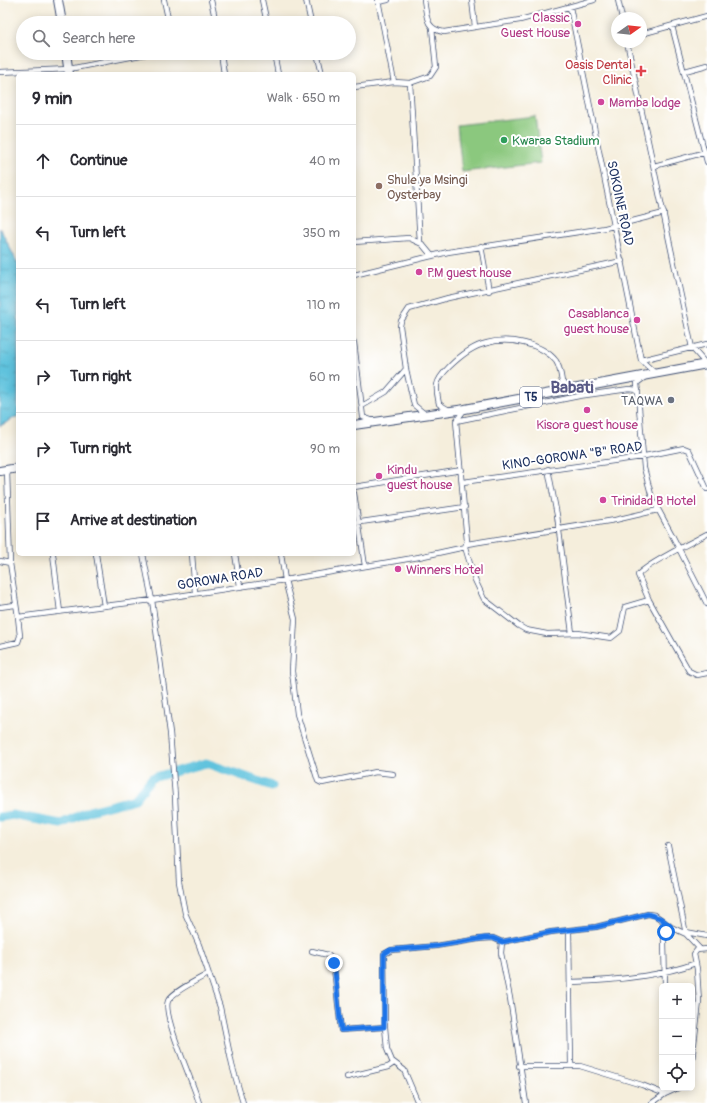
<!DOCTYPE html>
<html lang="en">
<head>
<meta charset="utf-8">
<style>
  body { margin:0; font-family:Pangolin,sans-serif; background:#f7f7f7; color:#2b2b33 }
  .controls { position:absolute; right:12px; bottom:12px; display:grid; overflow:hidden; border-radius:6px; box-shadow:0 2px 10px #0003 }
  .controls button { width:36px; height:36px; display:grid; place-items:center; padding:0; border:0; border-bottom:1px solid #e1e1e2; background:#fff; color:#2b2b33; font:20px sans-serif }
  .compass { position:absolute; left:611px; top:12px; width:36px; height:36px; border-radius:50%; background:#fff; box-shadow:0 2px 10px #0003; rotate:75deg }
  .stop { position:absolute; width:12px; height:12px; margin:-9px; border:3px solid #1a73e8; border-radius:50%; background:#fff }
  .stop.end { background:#1a73e8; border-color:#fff; box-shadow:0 1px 4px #0008 }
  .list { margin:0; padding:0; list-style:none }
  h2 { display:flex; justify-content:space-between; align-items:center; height:52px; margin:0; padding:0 16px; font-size:17px }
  h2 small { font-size:13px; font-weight:400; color:#7c7c81 }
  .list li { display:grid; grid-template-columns:26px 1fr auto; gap:12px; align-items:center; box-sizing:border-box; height:72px; padding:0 16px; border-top:1px solid #e1e1e2 }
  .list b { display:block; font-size:15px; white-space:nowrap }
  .list em { font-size:13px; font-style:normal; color:#7c7c81 }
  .icon { flex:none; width:22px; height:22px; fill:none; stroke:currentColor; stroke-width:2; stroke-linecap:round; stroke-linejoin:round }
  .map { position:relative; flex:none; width:707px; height:1103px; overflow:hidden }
  .search { position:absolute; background:#fff; box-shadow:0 2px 10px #0003; left:16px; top:16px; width:340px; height:44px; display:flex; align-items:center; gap:10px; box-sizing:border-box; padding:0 14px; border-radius:22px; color:#7c7c81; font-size:15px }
  .panel { position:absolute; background:#fff; box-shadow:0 2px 10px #0003; left:16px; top:72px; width:340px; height:484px; border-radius:6px }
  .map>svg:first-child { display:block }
  .grass { fill:#8bc87e; stroke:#537c6e }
  .water { fill:url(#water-ripples); stroke:#3d789e }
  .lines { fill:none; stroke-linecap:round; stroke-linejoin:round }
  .river { stroke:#5fc2dd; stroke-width:9 }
  .street-casing { stroke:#3c4c71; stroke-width:6 }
  .highway-casing { stroke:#3c4c71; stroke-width:10 }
  .street { stroke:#fff; stroke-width:4.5 }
  .highway { stroke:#fff; stroke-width:8 }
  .route { stroke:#1a73e8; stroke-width:5 }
  .hotel-dot { fill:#d1479c; stroke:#fff; stroke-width:1.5 }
  .health-dot { fill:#e0444e; stroke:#fff; stroke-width:1.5 }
  .leisure-dot { fill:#2e9e5b; stroke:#fff; stroke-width:1.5 }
  .education-dot { fill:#8d6e63; stroke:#fff; stroke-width:1.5 }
  .worship-dot { fill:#6b7280; stroke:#fff; stroke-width:1.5 }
  .labels { text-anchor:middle; stroke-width:4; stroke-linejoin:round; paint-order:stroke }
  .shield { fill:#fff; stroke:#5f6d8e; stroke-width:1 }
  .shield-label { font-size:12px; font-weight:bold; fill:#1b2f5e }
  .hotel-label { font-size:13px; fill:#b23c85; stroke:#fff; text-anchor:start }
  .health-label { font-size:13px; fill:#be3a42; stroke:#fff; text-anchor:end }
  .leisure-label { font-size:13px; fill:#27864d; stroke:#fff; text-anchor:start }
  .education-label { font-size:13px; fill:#785e54; stroke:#fff; text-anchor:start }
  .street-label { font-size:13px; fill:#1b2f5e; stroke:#fff }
  .worship-label { font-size:13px; fill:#5b616d; stroke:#fff; text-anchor:end }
  .district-label { font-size:17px; font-weight:bold; fill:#585985; stroke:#fff }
</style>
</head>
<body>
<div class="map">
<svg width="707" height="1103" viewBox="0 0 707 1103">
  <defs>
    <pattern id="water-ripples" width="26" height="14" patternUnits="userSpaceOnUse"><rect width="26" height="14" fill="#5fc2dd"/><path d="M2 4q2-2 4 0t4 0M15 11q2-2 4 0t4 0" fill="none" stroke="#4e9eb6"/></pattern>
  </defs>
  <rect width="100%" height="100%" fill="#fff"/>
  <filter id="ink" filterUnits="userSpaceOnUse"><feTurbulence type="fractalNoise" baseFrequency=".025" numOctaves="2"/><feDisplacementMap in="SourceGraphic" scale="8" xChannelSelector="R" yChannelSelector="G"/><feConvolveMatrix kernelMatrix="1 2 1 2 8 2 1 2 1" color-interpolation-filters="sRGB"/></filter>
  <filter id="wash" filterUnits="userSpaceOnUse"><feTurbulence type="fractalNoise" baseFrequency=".012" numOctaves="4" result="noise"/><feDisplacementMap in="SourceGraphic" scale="16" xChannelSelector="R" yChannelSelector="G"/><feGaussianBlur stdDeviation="0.9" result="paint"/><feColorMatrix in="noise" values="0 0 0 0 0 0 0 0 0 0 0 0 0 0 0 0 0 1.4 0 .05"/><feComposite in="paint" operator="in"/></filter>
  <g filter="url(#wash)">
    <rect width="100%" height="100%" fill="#f5eedc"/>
    <path class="grass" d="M 535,116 L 541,163 L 462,172 L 457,125 Z"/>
    <path class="water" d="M 0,228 L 18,264 L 18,416 L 0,426 Z"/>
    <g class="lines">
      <path class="river" d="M 0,817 L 13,815 L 61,824 L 89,811 L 135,799 L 152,778 L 206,763 L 272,786"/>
    </g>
  </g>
  <g filter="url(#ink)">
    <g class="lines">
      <defs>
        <path id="street" d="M 164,0 L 169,23
          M 211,0 L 216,23
          M 262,0 L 267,23
          M 306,0 L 311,23
          M 378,0 L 394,82
          M 424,0 C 427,16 425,29 444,32 L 520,20 L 594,0
          M 472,0 L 475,27
          M 618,0 L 622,18
          M 378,2 L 388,0
          M 570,7 L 641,360 L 656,374
          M 672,26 L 707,162
          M 641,34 L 707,16
          M 627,42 L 692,348 L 706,364
          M 221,53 L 224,74
          M 274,53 L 278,74
          M 317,53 L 322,74
          M 685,71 L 707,65
          M 0,72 L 69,69 L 151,53
          M 410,83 L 420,242
          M 354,87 L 394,82 L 410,83 L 430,76 L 436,67 L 432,28
          M 654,166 L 706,152
          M 354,242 L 409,238 L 422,244 L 432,256
          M 481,246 L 489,291
          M 354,275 L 448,252 L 605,228 L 664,213
          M 354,342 L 363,417 L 374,421
          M 641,360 L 707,344
          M 645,377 L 637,383 L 644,468 L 652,498 L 672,535 L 707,604
          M 362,406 L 386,392 L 406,369
          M 449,410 L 439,404 C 438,398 436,391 437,385 C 438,379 444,372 449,367 C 459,357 473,346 487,343 C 508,337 542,343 556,361 C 560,367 561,375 562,382 L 572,389
          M 426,415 L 414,405 L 406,369 L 400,326 L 401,321 L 409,309 L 448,298 L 622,261
          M 456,421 L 579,396 L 629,389 L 638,390
          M 548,469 L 557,515 L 572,633
          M 7,470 L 10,563 L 18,617 L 152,600 L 285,580 L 419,557 L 465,547 L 467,541 L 456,421 L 465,409
          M 463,482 L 635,458 L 684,448 L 689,450 L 707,489
          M 354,487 L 462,470
          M 354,493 L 365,566
          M 354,523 L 465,507
          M 707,534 C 694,541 644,565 638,575 L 649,600 L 689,671 L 697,675 L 707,673
          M 467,544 L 615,520 L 658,510
          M 465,547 L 475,580 L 484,599 L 519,626 L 526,630 L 547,634 L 578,633 L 611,638 L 620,631 L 625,607 L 649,600
          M 53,554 L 60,612
          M 96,554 L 104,606
          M 143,554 L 152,600 L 170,733 L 175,796 L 179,882 L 185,913 L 199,945 L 220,1007 L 232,1065 L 243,1103
          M 192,554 L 195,593
          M 235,554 L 240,586
          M 281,554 L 285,580 L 295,619 L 292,671 L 297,714 L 318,781 L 322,783 L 376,772 L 393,774
          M 0,561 L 10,563
          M 0,607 L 15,605
          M 0,646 L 18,642 L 20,636 L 18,617
          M 668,846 L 686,934
          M 569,931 L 571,1065
          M 686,932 L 707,936
          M 312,951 L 328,955 L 333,960 L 341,1030 L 385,1027
          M 570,982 C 610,981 658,977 696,963
          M 665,986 L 664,940 L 669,925
          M 692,1061 L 699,1002 L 697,969 L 694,954 L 697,950 L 707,949
          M 519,1066 L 580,1066 L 642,1085 L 665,1094
          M 347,1077 L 388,1067 L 394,1063
          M 199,1103 C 194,1084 162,1016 168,1001 C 172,992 199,979 208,974
          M 418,1103 L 404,1070 L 392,1061 L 387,1049 L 385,1027 L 384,954 L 392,950 L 436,946 L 479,939 L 493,938 L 502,942
          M 526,1103 L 510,998 L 501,953 L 502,942 L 551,932 L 596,927 L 648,914 L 655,915 L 671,927 L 686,934 L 700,949
          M 652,1103 L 665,1094 L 678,1088"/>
        <path id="highway" d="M 58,0 L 62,23
          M 66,53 L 69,74
          M 354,425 L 465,409 L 707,364
          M 0,471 L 18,468"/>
      </defs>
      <use href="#street" class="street-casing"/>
      <use href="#highway" class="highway-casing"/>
      <use href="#street" class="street"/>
      <use href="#highway" class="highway"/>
    </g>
  </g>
  <g class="lines" filter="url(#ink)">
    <path class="route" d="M 334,963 L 341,1030 L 384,1027 L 384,954 L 390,950 L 436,946 L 485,938 L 493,938 L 502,942 L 551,932 L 596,927 L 648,914 L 660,918 L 669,925 L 666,932"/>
  </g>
  <g class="hotel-dot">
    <circle cx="578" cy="24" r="4"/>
    <circle cx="601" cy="102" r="4"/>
    <circle cx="419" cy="272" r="4"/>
    <circle cx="637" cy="320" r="4"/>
    <circle cx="587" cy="410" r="4"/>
    <circle cx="379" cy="476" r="4"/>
    <circle cx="603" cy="500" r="4"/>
    <circle cx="398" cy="569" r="4"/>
  </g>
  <path class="health-dot" d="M639 65h4v4h4v4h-4v4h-4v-4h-4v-4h4z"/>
  <circle class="leisure-dot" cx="504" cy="140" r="4"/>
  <circle class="education-dot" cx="379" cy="186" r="4"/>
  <circle class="worship-dot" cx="671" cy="400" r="4"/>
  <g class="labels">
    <rect class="shield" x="520" y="387" width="22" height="20" rx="3"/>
    <g class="shield-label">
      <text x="531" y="401">T5</text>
    </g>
    <g class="hotel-label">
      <text x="570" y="22" text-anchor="end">Classic<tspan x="570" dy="15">Guest House</tspan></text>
      <text x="609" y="107">Mamba lodge</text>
      <text x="427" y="277">P.M guest house</text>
      <text x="629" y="318" text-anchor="end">Casablanca<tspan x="629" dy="15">guest house</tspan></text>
      <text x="587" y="429" text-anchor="middle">Kisora guest house</text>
      <text x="387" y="474">Kindu<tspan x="387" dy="15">guest house</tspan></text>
      <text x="611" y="505">Trinidad B Hotel</text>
      <text x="406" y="574">Winners Hotel</text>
    </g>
    <g class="health-label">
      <text x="632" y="69">Oasis Dental<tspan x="632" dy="15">Clinic</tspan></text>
    </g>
    <g class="leisure-label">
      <text x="512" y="145">Kwaraa Stadium</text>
    </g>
    <g class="education-label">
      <text x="387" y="184">Shule ya Msingi<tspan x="387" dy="15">Oysterbay</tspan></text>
    </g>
    <g class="street-label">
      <text transform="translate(621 203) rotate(78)" y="5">SOKOINE ROAD</text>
      <text transform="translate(572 455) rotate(-8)" y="5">KINO-GOROWA "B" ROAD</text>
      <text transform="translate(220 578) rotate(-9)" y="5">GOROWA ROAD</text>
    </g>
    <g class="worship-label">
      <text x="663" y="405">TAQWA</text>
    </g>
    <g class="district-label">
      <text x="572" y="393">Babati</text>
    </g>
  </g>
</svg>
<div class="controls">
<button>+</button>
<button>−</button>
<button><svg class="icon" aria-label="locate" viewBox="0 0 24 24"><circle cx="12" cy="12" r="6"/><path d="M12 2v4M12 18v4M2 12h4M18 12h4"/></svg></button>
</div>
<svg class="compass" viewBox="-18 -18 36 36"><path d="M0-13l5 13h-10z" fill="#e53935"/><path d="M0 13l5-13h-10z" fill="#7c7c81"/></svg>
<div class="stop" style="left:666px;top:932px"></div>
<div class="stop end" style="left:334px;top:963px"></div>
<div class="search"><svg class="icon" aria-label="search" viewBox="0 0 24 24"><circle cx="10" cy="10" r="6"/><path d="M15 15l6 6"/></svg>Search here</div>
<section class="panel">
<h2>9 min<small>Walk · 650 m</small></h2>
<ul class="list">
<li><svg class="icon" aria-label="ahead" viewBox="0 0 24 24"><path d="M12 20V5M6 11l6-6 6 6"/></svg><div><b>Continue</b></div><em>40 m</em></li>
<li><svg class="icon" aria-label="left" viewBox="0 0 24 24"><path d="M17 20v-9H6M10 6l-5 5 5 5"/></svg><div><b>Turn left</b></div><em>350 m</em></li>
<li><svg class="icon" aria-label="left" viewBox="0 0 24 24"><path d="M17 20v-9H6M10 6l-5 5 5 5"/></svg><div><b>Turn left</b></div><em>110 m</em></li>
<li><svg class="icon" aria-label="right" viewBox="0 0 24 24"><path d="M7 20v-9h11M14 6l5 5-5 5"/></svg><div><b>Turn right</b></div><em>60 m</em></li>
<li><svg class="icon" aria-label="right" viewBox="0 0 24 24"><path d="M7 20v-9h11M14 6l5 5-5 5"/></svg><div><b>Turn right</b></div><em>90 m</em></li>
<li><svg class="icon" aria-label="arrive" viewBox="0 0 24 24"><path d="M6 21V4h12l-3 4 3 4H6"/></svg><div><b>Arrive at destination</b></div></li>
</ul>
</section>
</div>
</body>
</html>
